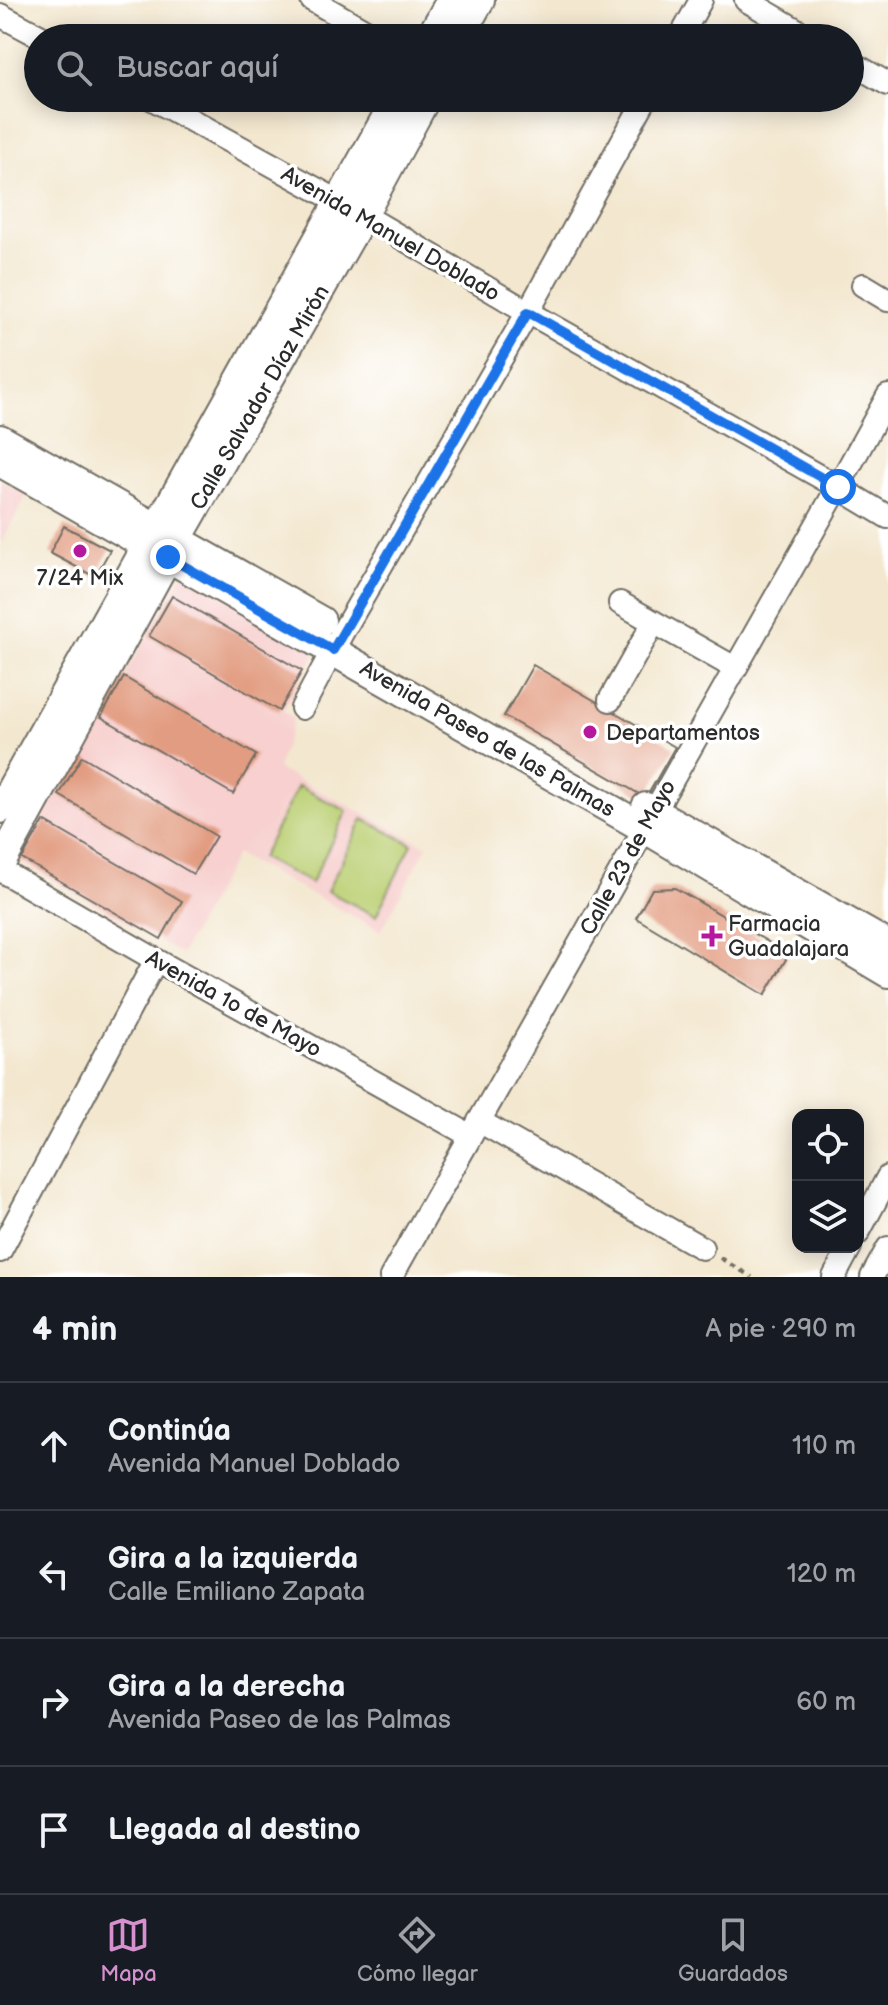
<!DOCTYPE html>
<html lang="es">
<head>
<meta charset="utf-8">
<style>
  body { margin:0; font-family:"Balsamiq Sans",sans-serif; background:#20242c; color:#f1f3f6 }
  .controls { position:absolute; right:24px; bottom:24px; display:grid; overflow:hidden; border-radius:16px; box-shadow:0 4px 20px #0003 }
  .controls button { width:72px; height:72px; display:grid; place-items:center; padding:0; border:0; border-bottom:2px solid #363941; background:#171b24; color:#f1f3f6; font:40px sans-serif }
  .stop { position:absolute; width:24px; height:24px; margin:-18px; border:6px solid #1a73e8; border-radius:50%; background:#fff }
  .stop.end { background:#1a73e8; border-color:#fff; box-shadow:0 2px 8px #0008 }
  .list { margin:0; padding:0; list-style:none }
  h2 { display:flex; justify-content:space-between; align-items:center; height:104px; margin:0; padding:0 32px; font-size:34px }
  h2 small { font-size:26px; font-weight:400; color:#9ea1a6 }
  .list li { display:grid; grid-template-columns:52px 1fr auto; gap:24px; align-items:center; box-sizing:border-box; height:128px; padding:0 32px; border-top:2px solid #363941 }
  .list b { display:block; font-size:30px; white-space:nowrap }
  .list p { margin:0; font-size:26px; white-space:nowrap; color:#9ea1a6 }
  .list em { font-size:26px; font-style:normal; color:#9ea1a6 }
  .icon { flex:none; width:44px; height:44px; fill:none; stroke:currentColor; stroke-width:2; stroke-linecap:round; stroke-linejoin:round }
  .map { position:relative; flex:none; width:888px; height:1277px; overflow:hidden }
  .search { position:absolute; background:#171b24; box-shadow:0 4px 20px #0003; left:24px; right:24px; top:24px; height:88px; display:flex; align-items:center; gap:20px; box-sizing:border-box; padding:0 28px; border-radius:44px; color:#9ea1a6; font-size:30px }
  .sheet { height:616px; background:#171b24 }
  nav { display:flex; justify-content:space-around; align-items:center; box-sizing:border-box; height:112px; border-top:2px solid #363941; background:#171b24; font-size:22px; color:#9ea1a6 }
  nav a { display:grid; justify-items:center; gap:4px }
  nav .on { color:#d690ce }
  .map>svg:first-child { display:block }
  .built { fill:#f7d0cf }
  .green { fill:#bcd074; stroke:#747e50; stroke-width:2 }
  .building { fill:#e29c81 }
  .lines { fill:none; stroke-linecap:round; stroke-linejoin:round }
  .minor-casing { stroke:#716d64; stroke-width:26 }
  .tertiary-casing { stroke:#716d64; stroke-width:32 }
  .path { stroke:#716d64; stroke-width:4; stroke-dasharray:6 6; stroke-linecap:butt }
  .minor { stroke:#fff; stroke-width:22 }
  .tertiary { stroke:#fff; stroke-width:28 }
  .route { stroke:#1a73e8; stroke-width:10 }
  .poi-dot { fill:#b5179e; stroke:#fff; stroke-width:3 }
  .labels { text-anchor:middle; stroke-width:7; stroke-linejoin:round; paint-order:stroke }
  .street-label { font-size:22px; fill:#2b2b2b; stroke:#fff }
  .poi-label { font-size:22px; fill:#2b2b2b; stroke:#fff; text-anchor:start }
</style>
</head>
<body>
<div class="map">
<svg width="888" height="1277" viewBox="0 0 888 1277">
  <rect width="100%" height="100%" fill="#fff"/>
  <filter id="ink" filterUnits="userSpaceOnUse"><feTurbulence type="fractalNoise" baseFrequency=".0125" numOctaves="2"/><feDisplacementMap in="SourceGraphic" scale="16" xChannelSelector="R" yChannelSelector="G"/><feConvolveMatrix kernelMatrix="1 2 1 2 8 2 1 2 1" color-interpolation-filters="sRGB"/></filter>
  <filter id="wash" filterUnits="userSpaceOnUse"><feTurbulence type="fractalNoise" baseFrequency=".006" numOctaves="4" result="noise"/><feDisplacementMap in="SourceGraphic" scale="32" xChannelSelector="R" yChannelSelector="G"/><feGaussianBlur stdDeviation="1.8" result="paint"/><feColorMatrix in="noise" values="0 0 0 0 0 0 0 0 0 0 0 0 0 0 0 0 0 1.4 0 .05"/><feComposite in="paint" operator="in"/></filter>
  <g filter="url(#wash)">
    <rect width="100%" height="100%" fill="#f3e7cf"/>
    <path class="built" d="M 0,480 L 27,495 L 0,545 Z
      M 183,573 L 317,650 L 283,711 L 294,718 L 277,769 L 427,846 L 381,931 L 236,854 L 181,954 L 18,860 Z"/>
    <path class="green" d="M 298,786 L 347,811 L 311,883 L 261,858 Z
      M 363,819 L 412,844 L 376,916 L 327,891 Z"/>
    <g id="blocks">
      <path class="building" d="M 64,526 L 110,550 L 95,577 L 50,553 Z
        M 172,596 L 302,671 L 279,711 L 149,636 Z
        M 533,665 L 675,747 L 646,798 L 504,716 Z
        M 124,677 L 256,755 L 233,794 L 101,717 Z
        M 82,756 L 216,836 L 193,874 L 59,795 Z
        M 44,821 L 182,901 L 161,939 L 22,859 Z
        M 675,888 L 789,954 L 765,995 L 636,918 L 652,889 Z"/>
    </g>
  </g>
  <g filter="url(#ink)">
    <use href="#blocks" fill-opacity="0" stroke="#716d64" stroke-width="2"/>
    <g class="lines">
      <defs>
        <path id="minor" d="M 312,0 L 378,38
          M 746,0 L 810,38
          M 0,15 L 43,38
          M 680,38 L 701,0
          M 850,62 L 888,84
          M 151,98 L 363,215 L 528,312 L 838,487 L 888,517
          M 863,285 L 888,300
          M 620,603 L 735,668
          M 610,700 L 654,622
          M 302,708 L 342,633 L 528,312 L 646,98
          M 0,870 L 156,960 L 469,1135
          M 479,1121 L 702,1248
          M 858,1233 L 888,1177
          M 0,1251 L 156,960
          M 391,1277 L 838,487 L 888,396
          M 834,1277 L 850,1247
          M 872,1277 L 888,1248"/>
        <path id="tertiary" d="M 430,38 L 451,0
          M 459,38 L 480,0
          M 0,439 L 321,621
          M 0,462 L 644,828 L 888,973
          M 646,807 L 888,945
          M 0,809 L 397,98
          M 0,865 L 177,540 L 363,215 L 426,98"/>
      </defs>
      <use href="#minor" class="minor-casing"/>
      <use href="#tertiary" class="tertiary-casing"/>
      <path class="path" d="M 720,1258 L 752,1277"/>
      <use href="#minor" class="minor"/>
      <use href="#tertiary" class="tertiary"/>
    </g>
  </g>
  <g class="lines" filter="url(#ink)">
    <path class="route" d="M 168,557 L 333,650 L 528,312 L 838,487"/>
  </g>
  <g class="poi-dot">
    <circle cx="80" cy="551" r="8"/>
    <circle cx="590" cy="732" r="8"/>
    <path d="M708 924h8v8h8v8h-8v8h-8v-8h-8v-8h8z"/>
  </g>
  <g class="labels">
    <g class="street-label">
      <text transform="translate(391 233) rotate(30)" y="8">Avenida Manuel Doblado</text>
      <text transform="translate(259 397) rotate(-60)" y="8">Calle Salvador Díaz Mirón</text>
      <text transform="translate(488 738) rotate(30)" y="8">Avenida Paseo de las Palmas</text>
      <text transform="translate(627 857) rotate(-61)" y="8">Calle 23 de Mayo</text>
      <text transform="translate(234 1003) rotate(29)" y="8">Avenida 1o de Mayo</text>
    </g>
    <g class="poi-label">
      <text x="80" y="585" text-anchor="middle">7/24 Mix</text>
      <text x="606" y="740">Departamentos</text>
      <text x="728" y="931">Farmacia<tspan x="728" dy="25">Guadalajara</tspan></text>
    </g>
  </g>
</svg>
<div class="controls">
<button><svg class="icon" aria-label="locate" viewBox="0 0 24 24"><circle cx="12" cy="12" r="6"/><path d="M12 2v4M12 18v4M2 12h4M18 12h4"/></svg></button>
<button><svg class="icon" aria-label="layers" viewBox="0 0 24 24"><path d="M12 4l9 5-9 5-9-5zM3 14l9 5 9-5"/></svg></button>
</div>
<div class="stop" style="left:838px;top:487px"></div>
<div class="stop end" style="left:168px;top:557px"></div>
<div class="search"><svg class="icon" aria-label="search" viewBox="0 0 24 24"><circle cx="10" cy="10" r="6"/><path d="M15 15l6 6"/></svg>Buscar aquí</div>
</div>
<section class="sheet">
<h2>4 min<small>A pie · 290 m</small></h2>
<ul class="list">
<li><svg class="icon" aria-label="ahead" viewBox="0 0 24 24"><path d="M12 20V5M6 11l6-6 6 6"/></svg><div><b>Continúa</b><p>Avenida Manuel Doblado</p></div><em>110 m</em></li>
<li><svg class="icon" aria-label="left" viewBox="0 0 24 24"><path d="M17 20v-9H6M10 6l-5 5 5 5"/></svg><div><b>Gira a la izquierda</b><p>Calle Emiliano Zapata</p></div><em>120 m</em></li>
<li><svg class="icon" aria-label="right" viewBox="0 0 24 24"><path d="M7 20v-9h11M14 6l5 5-5 5"/></svg><div><b>Gira a la derecha</b><p>Avenida Paseo de las Palmas</p></div><em>60 m</em></li>
<li><svg class="icon" aria-label="arrive" viewBox="0 0 24 24"><path d="M6 21V4h12l-3 4 3 4H6"/></svg><div><b>Llegada al destino</b></div></li>
</ul>
</section>
<nav>
<a class="on"><svg class="icon" aria-label="map" viewBox="0 0 24 24"><path d="M3 6l6-2 6 2 6-2v14l-6 2-6-2-6 2zM9 4v14M15 6v14"/></svg>Mapa</a>
<a><svg class="icon" aria-label="directions" viewBox="0 0 24 24"><path d="M12 3l9 9-9 9-9-9zM9 14v-3h6M13 9l2 2-2 2"/></svg>Cómo llegar</a>
<a><svg class="icon" aria-label="saved" viewBox="0 0 24 24"><path d="M7 4h10v16l-5-4-5 4z"/></svg>Guardados</a>
</nav>
</body>
</html>
